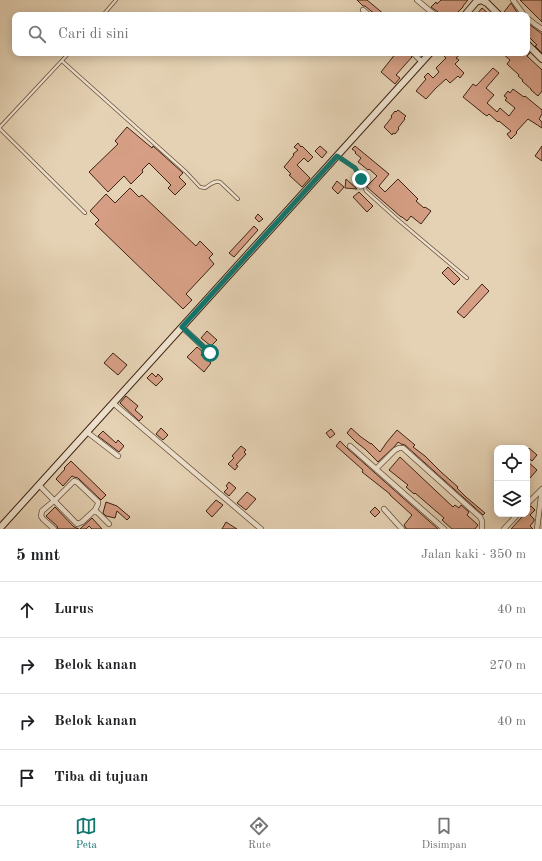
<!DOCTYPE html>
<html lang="id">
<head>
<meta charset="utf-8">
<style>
  body { margin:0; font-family:"Old Standard TT",serif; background:#f2f2f2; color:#202124 }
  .controls { position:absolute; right:12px; bottom:12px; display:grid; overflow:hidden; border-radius:8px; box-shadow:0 2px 10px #0003 }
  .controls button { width:36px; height:36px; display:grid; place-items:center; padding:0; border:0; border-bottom:1px solid #e0e0e0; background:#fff; color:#202124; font:20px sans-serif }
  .stop { position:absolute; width:12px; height:12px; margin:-9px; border:3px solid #0f766e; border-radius:50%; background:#fff }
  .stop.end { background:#0f766e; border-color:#fff; box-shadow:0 1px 4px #0008 }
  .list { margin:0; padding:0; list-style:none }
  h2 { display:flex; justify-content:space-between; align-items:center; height:52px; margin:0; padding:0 16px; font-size:17px }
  h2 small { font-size:13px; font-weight:400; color:#757577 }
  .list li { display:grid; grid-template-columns:26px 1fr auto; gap:12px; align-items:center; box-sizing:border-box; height:56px; padding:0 16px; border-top:1px solid #e0e0e0 }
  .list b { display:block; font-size:15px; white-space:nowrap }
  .list em { font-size:13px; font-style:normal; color:#757577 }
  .icon { flex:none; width:22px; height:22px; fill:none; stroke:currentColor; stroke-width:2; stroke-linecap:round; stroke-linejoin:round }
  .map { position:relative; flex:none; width:542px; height:529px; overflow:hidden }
  .search { position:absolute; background:#fff; box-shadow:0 2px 10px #0003; left:12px; right:12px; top:12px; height:44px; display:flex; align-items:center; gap:10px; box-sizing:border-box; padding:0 14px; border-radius:8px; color:#757577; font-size:15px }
  .sheet { height:276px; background:#fff }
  nav { display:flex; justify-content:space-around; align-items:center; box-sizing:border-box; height:56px; border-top:1px solid #e0e0e0; background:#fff; font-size:11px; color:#757577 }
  nav a { display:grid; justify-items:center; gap:2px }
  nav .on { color:#0f766e }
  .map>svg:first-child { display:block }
  .building { fill:#d69f85; stroke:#3e2213 }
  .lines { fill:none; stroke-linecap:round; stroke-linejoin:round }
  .lane-casing { stroke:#684e3b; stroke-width:4 }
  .street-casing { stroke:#684e3b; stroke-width:6 }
  .secondary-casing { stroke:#3e2213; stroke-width:8 }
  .lane { stroke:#eee2ce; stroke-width:2.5 }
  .street { stroke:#eee2ce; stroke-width:4.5 }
  .secondary { stroke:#eee2ce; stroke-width:6 }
  .route { stroke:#0f766e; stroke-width:5 }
</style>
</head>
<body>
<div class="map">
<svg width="542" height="529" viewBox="0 0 542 529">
  <rect width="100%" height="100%" fill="#e5d2b4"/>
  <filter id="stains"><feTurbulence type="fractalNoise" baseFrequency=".005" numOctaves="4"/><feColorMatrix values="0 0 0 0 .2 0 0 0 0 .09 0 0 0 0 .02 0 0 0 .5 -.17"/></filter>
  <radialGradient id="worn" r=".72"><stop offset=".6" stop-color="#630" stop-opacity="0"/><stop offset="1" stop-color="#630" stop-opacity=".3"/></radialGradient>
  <path class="building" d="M 357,0 L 367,0 L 385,15 L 376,15 L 365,6 L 363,6 Z
    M 441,0 L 468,0 L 463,6 L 463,7 L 455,15 L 439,15 L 438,12 L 431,7 L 436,2 L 437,4 Z
    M 520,0 L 542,0 L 542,22 Z
    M 511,3 L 519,15 L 508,15 L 504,12 Z
    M 482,8 L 490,15 L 476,15 Z
    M 529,24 L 542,34 L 542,53 L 535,46 L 537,45 L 530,38 L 527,40 L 527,27 Z
    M 396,53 L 409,53 L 412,57 L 396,75 L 400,78 L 395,84 L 381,72 Z
    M 447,53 L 462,53 L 456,58 L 459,60 L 455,64 L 464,73 L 460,78 L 458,76 L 450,83 L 446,79 L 436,88 L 426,99 L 416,91 L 426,79 L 424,77 L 428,73 L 433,78 L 439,72 L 436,68 L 446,58 L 444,56 Z
    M 502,53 L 530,53 L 527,56 L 542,70 L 542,91 L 538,96 L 531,90 L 531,89 L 522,81 L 523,80 L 518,76 L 519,75 L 507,64 L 510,60 Z
    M 493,68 L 499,73 L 486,88 L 494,95 L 487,103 L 497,112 L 500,108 L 509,116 L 515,108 L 505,100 L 507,98 L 504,96 L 508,91 L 510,93 L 513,89 L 524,97 L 525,96 L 542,110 L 542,114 L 539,119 L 542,122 L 542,128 L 528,119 L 516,132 L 517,133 L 511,139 L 507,134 L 511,131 L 499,121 L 498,122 L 489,114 L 487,116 L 484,114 L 463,97 L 473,84 L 476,86 Z
    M 398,110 L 406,116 L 404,118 L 405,119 L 398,128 L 399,129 L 395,134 L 393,133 L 392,135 L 384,127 L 392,117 L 391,116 L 395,111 L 396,112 Z
    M 127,127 L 152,148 L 153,146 L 183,173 L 179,177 L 186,184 L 175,195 L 168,188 L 171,185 L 149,163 L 142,170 L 143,172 L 131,184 L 124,176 L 108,192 L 89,172 L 118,144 L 115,141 Z
    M 298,143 L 301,147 L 302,146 L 313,157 L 308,162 L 304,158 L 297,165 L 310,178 L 302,187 L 289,175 L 291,174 L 284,167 L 294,155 L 293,154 L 298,150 L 294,147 Z
    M 320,146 L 327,152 L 322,158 L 315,151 Z
    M 355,146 L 389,174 L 379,186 L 385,192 L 398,179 L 418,199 L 416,201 L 424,208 L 425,207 L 431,211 L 421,224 L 411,216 L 407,221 L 402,217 L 401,217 L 368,188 L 367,186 L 377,176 L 369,169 L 368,170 L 358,162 L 361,158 L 355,153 L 356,152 L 352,149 Z
    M 542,146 L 542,161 L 535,156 Z
    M 346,179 L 357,189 L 345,188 Z
    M 337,181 L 344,187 L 338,194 L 332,188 Z
    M 130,188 L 139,197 L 142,195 L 196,246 L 200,241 L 213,254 L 209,258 L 214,264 L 186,294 L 192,300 L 183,309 L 95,224 L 99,220 L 90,211 L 106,194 L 115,203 Z
    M 359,192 L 373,206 L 367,212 L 353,197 Z
    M 258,214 L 263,219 L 259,222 L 255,218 Z
    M 254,226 L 258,230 L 234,257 L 229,253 Z
    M 448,267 L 460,279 L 454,285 L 442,273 Z
    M 482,284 L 489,291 L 464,318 L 457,312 Z
    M 207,331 L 217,340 L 211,346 L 201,338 Z
    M 197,347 L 203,352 L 201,355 L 211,363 L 204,372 L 187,357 Z
    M 113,353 L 127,365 L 118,375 L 104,363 Z
    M 152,373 L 156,377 L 158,374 L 163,379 L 156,386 L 147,378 Z
    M 126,396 L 138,406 L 135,410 L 143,417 L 139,421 L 120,403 Z
    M 161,428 L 168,435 L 163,440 L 156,434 Z
    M 351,428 L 361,437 L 371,444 L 371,443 L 380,452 L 387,442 L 397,430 L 415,445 L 413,447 L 425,456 L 441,472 L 458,487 L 457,488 L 466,497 L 485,513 L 483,515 L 405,445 L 401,444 L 398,442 L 395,446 L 378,462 L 365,449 L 356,442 L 347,433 Z
    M 331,429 L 335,434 L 330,438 L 326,433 Z
    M 103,431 L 116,443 L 118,440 L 124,446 L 119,452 L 98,436 Z
    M 340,441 L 348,449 L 438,529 L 406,529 L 406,528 L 404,525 L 412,515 L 390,495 L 390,494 L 362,472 L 363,470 L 336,446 Z
    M 241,446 L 246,450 L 244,452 L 246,454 L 236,465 L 238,466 L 235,470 L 228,464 L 234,458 L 232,456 Z
    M 529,448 L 537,455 L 532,461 L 527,457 L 527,451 Z
    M 400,457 L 453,507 L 455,505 L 459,508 L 461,505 L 469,512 L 467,515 L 478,525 L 475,529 L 452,529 L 442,520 L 444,518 L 415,493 L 414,494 L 406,487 L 408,485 L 389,470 Z
    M 71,461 L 106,495 L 101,500 L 78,478 L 74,477 L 72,476 L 63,486 L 56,479 L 65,469 L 64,468 Z
    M 527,461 L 537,470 L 530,478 L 527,475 Z
    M 229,482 L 236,488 L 229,496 L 224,492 L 228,488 L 226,486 Z
    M 247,492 L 256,499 L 246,510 L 237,503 Z
    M 216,500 L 223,505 L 212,517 L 206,511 Z
    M 106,502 L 117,506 L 130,517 L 127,520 L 117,511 L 115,518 L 106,516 L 103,513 Z
    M 531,506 L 535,510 L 530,515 L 534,519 L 534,521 L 530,526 L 533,529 L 511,529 L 522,517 L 521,516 L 522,514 L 527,514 L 527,508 Z
    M 55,507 L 74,527 L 79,529 L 58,529 L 57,526 L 46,516 Z
    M 375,507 L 380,512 L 375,517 L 370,512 Z
    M 92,518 L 102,529 L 92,529 L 89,526 L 86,529 L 80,529 Z
    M 226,522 L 237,529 L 222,529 Z"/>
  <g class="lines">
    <defs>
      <path id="lane" d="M 103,15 L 116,0
        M 62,61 L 186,172 L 200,187 L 205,188 C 210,185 214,180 220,182 L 238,199
        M 0,127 L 69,53
        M 0,129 L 85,213
        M 338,156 L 355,168 L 363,183 L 366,191 L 397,219 L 467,278"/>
      <path id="street" d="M 417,0 L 435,15
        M 513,0 L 524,15
        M 363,10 L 369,15
        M 527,18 L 536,25 L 542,29
        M 413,53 L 422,62
        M 182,327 L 210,353
        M 113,403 L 261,529
        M 87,432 L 118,456
        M 350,446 L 444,529
        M 376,469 L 395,450 L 399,448 L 403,448 L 480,517 L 482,521 L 482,529
        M 39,485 L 77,524 L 82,522 L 95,510 L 109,524
        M 527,504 L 542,489
        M 384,509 L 402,529
        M 54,529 L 43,519 L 41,516 L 42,511 L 55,500 L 74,481 L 77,482 L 98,502 L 98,504 L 95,510
        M 504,529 L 518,514
        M 537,529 L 542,489"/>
      <path id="secondary" d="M 465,15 L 476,2 L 481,0 L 487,3 L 499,15
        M 527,44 L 542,59
        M 0,528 L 430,53"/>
    </defs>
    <use href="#lane" class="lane-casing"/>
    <use href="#street" class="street-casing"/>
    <use href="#secondary" class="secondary-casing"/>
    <use href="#lane" class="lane"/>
    <use href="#street" class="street"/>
    <use href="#secondary" class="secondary"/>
  </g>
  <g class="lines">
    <path class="route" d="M 210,353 L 182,327 L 337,156 L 355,168 L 361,179"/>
  </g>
  <rect width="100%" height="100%" filter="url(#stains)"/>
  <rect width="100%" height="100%" fill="url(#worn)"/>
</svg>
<div class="controls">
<button><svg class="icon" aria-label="locate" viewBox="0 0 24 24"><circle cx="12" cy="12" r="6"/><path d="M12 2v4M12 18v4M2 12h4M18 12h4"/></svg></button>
<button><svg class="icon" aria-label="layers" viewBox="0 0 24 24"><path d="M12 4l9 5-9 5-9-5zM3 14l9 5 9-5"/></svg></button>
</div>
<div class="stop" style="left:210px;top:353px"></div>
<div class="stop end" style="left:361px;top:179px"></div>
<div class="search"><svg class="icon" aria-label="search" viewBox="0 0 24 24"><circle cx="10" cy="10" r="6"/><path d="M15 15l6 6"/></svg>Cari di sini</div>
</div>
<section class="sheet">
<h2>5 mnt<small>Jalan kaki · 350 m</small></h2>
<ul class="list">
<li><svg class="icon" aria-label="ahead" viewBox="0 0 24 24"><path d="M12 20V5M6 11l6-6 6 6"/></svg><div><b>Lurus</b></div><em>40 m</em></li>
<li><svg class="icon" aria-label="right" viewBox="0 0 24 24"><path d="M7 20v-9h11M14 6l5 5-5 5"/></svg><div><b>Belok kanan</b></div><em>270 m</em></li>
<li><svg class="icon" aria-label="right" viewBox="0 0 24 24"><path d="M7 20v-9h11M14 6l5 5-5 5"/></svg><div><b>Belok kanan</b></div><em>40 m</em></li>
<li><svg class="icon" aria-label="arrive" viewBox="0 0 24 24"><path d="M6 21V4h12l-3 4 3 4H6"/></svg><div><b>Tiba di tujuan</b></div></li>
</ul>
</section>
<nav>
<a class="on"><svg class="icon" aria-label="map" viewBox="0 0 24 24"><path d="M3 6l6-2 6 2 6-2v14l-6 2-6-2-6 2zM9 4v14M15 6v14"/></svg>Peta</a>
<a><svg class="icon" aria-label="directions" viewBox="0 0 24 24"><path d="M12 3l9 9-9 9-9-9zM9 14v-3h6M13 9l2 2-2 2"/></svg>Rute</a>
<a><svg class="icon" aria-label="saved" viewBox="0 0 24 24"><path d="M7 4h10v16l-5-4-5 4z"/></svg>Disimpan</a>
</nav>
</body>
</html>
